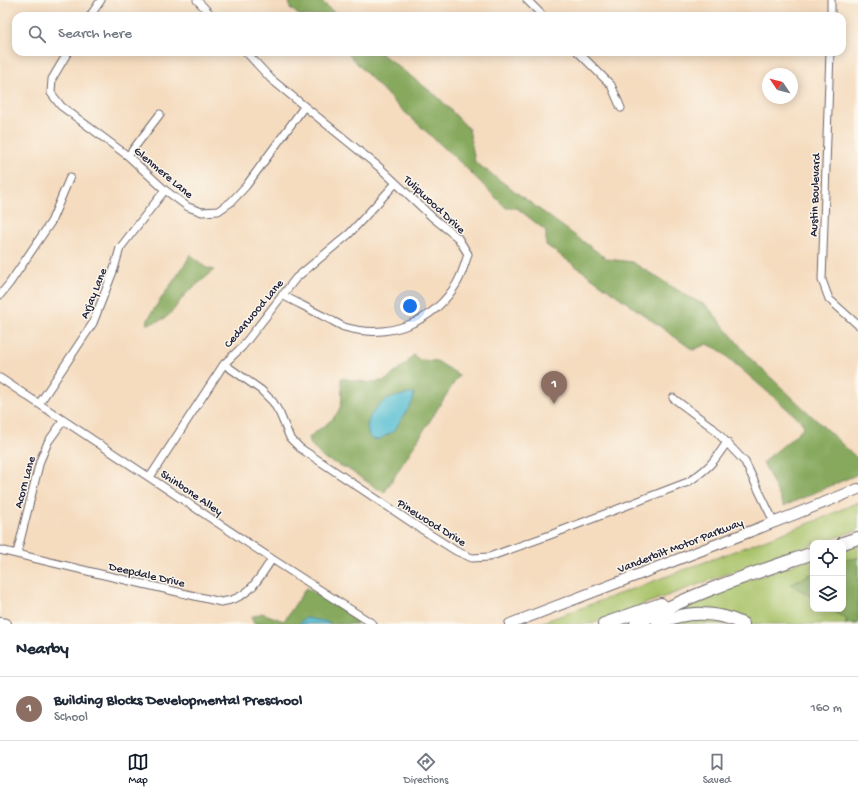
<!DOCTYPE html>
<html lang="en">
<head>
<meta charset="utf-8">
<style>
  body { margin:0; font-family:"Gochi Hand",sans-serif; background:#f6f6f7; color:#1f2937 }
  .controls { position:absolute; right:12px; bottom:12px; display:grid; overflow:hidden; border-radius:8px; box-shadow:0 2px 10px #0003 }
  .controls button { width:36px; height:36px; display:grid; place-items:center; padding:0; border:0; border-bottom:1px solid #e0e1e3; background:#fff; color:#1f2937; font:20px sans-serif }
  .compass { position:absolute; left:762px; top:68px; width:36px; height:36px; border-radius:50%; background:#fff; box-shadow:0 2px 10px #0003; rotate:305deg }
  .you { position:absolute; left:410px; top:306px; width:14px; height:14px; margin:-10px; border:3px solid #fff; border-radius:50%; background:#1a73e8; box-shadow:0 0 0 6px #1a73e833 }
  .badge { display:grid; place-items:center; width:26px; height:26px; border-radius:50%; background:#111827; color:#fff; font-size:13px; font-weight:700 }
  .pin { position:absolute; translate:-50% -33px; filter:drop-shadow(0 1px 2px #0008) }
  .pin::after { content:''; position:absolute; top:21px; width:14px; height:12px; background:inherit; clip-path:polygon(0 0,100% 0,50% 100%) }
  .list { margin:0; padding:0; list-style:none }
  h2 { display:flex; justify-content:space-between; align-items:center; height:52px; margin:0; padding:0 16px; font-size:17px }
  h2 small { font-size:13px; font-weight:400; color:#747a83 }
  .list li { display:grid; grid-template-columns:26px 1fr auto; gap:12px; align-items:center; box-sizing:border-box; height:64px; padding:0 16px; border-top:1px solid #e0e1e3 }
  .list b { display:block; font-size:15px; white-space:nowrap }
  .list p { margin:0; font-size:13px; white-space:nowrap; color:#747a83 }
  .list em { font-size:13px; font-style:normal; color:#747a83 }
  .icon { flex:none; width:22px; height:22px; fill:none; stroke:currentColor; stroke-width:2; stroke-linecap:round; stroke-linejoin:round }
  .map { position:relative; flex:none; width:858px; height:624px; overflow:hidden }
  .search { position:absolute; background:#fff; box-shadow:0 2px 10px #0003; left:12px; right:12px; top:12px; height:44px; display:flex; align-items:center; gap:10px; box-sizing:border-box; padding:0 14px; border-radius:12px; color:#747a83; font-size:15px }
  .sheet { height:116px; background:#fff }
  nav { display:flex; justify-content:space-around; align-items:center; box-sizing:border-box; height:56px; border-top:1px solid #e0e1e3; background:#fff; font-size:11px; color:#747a83 }
  nav a { display:grid; justify-items:center; gap:2px }
  nav .on { color:#111827 }
  .map>svg:first-child { display:block }
  .green { fill:#a9c369; stroke:#667252 }
  .forest { fill:#86a95d; stroke:#54664c }
  .water { fill:#55bed2; stroke:#3c7086 }
  .lines { fill:none; stroke-linecap:round; stroke-linejoin:round }
  .minor-casing { stroke:#6c6369; stroke-width:9 }
  .secondary-casing { stroke:#6c6369; stroke-width:12 }
  .motorway-casing { stroke:#6c6369; stroke-width:14 }
  .minor { stroke:#fff; stroke-width:7 }
  .secondary { stroke:#fff; stroke-width:10 }
  .motorway { stroke:#fff; stroke-width:12 }
  .labels { text-anchor:middle; stroke-width:3; stroke-linejoin:round; paint-order:stroke }
  .street-label { font-size:12px; fill:#22223b; stroke:#fbf7ec }
</style>
</head>
<body>
<div class="map">
<svg width="858" height="624" viewBox="0 0 858 624">
  <rect width="100%" height="100%" fill="#fbf7ec"/>
  <filter id="ink" filterUnits="userSpaceOnUse"><feTurbulence type="fractalNoise" baseFrequency=".025" numOctaves="2"/><feDisplacementMap in="SourceGraphic" scale="8" xChannelSelector="R" yChannelSelector="G"/><feConvolveMatrix kernelMatrix="1 2 1 2 8 2 1 2 1" color-interpolation-filters="sRGB"/></filter>
  <filter id="wash" filterUnits="userSpaceOnUse"><feTurbulence type="fractalNoise" baseFrequency=".012" numOctaves="4" result="noise"/><feDisplacementMap in="SourceGraphic" scale="16" xChannelSelector="R" yChannelSelector="G"/><feGaussianBlur stdDeviation="0.9" result="paint"/><feColorMatrix in="noise" values="0 0 0 0 0 0 0 0 0 0 0 0 0 0 0 0 0 1.4 0 .05"/><feComposite in="paint" operator="in"/></filter>
  <g filter="url(#wash)">
    <rect width="100%" height="100%" fill="#f5dcbf"/>
    <path class="green" d="M 858,502 L 858,530 L 820,543 L 813,543 L 813,545 L 724,575 L 590,624 L 538,624 L 818,520 Z
      M 858,543 L 858,624 L 753,624 L 727,612 L 665,617 L 652,624 L 648,624 L 705,595 L 813,558 L 813,609 L 843,609 L 843,548 Z
      M 714,619 L 727,624 L 674,624 L 683,620 Z"/>
    <path class="forest" d="M 289,0 L 320,0 L 338,16 L 300,16 L 290,8 Z
      M 346,52 L 379,52 L 438,97 L 469,129 L 475,162 L 607,259 L 632,262 L 689,297 L 707,306 L 751,359 L 858,459 L 858,474 L 784,506 L 763,462 C 777,450 792,440 804,426 L 800,420 L 718,349 L 707,344 L 693,350 L 546,245 L 546,231 L 517,208 L 506,208 L 462,164 L 397,105 Z
      M 190,254 L 205,267 L 214,270 C 206,278 197,284 189,291 C 170,309 176,319 146,324 L 152,312 L 187,261 Z
      M 413,355 L 420,360 L 437,361 L 459,375 L 384,493 L 348,469 L 323,458 L 309,442 L 309,438 C 313,433 318,430 324,426 C 345,410 342,402 341,378 L 371,383 L 386,380 L 408,362 Z
      M 858,558 L 858,623 L 844,624 L 847,620 L 830,609 L 843,609 L 843,560 Z
      M 813,573 L 813,598 L 790,584 Z
      M 306,588 L 355,617 L 357,624 L 254,624 L 251,617 L 262,613 L 284,621 Z"/>
    <path class="water" d="M 414,393 L 413,401 L 394,431 L 378,440 L 371,439 C 361,425 373,407 387,400 C 395,396 405,395 414,393 Z
      M 305,618 L 329,622 L 330,624 L 299,624 Z"/>
  </g>
  <g filter="url(#ink)">
    <g class="lines">
      <defs>
        <path id="minor" d="M 197,0 L 212,16
          M 527,0 L 543,16
          M 90,16 L 101,0
          M 831,16 L 831,0
          M 68,52 L 52,79 L 51,93 L 61,106 L 128,156 L 165,190 L 188,207 L 202,212 L 218,211 L 231,202 L 246,186 L 304,107
          M 246,52 L 271,79 L 379,167 L 432,217 L 458,238 L 468,254 C 465,264 462,274 457,283 C 433,323 389,340 344,327 C 338,324 331,320 325,317 C 311,310 296,302 282,295
          M 578,52 L 611,85 L 621,108
          M 830,52 L 822,280 L 829,299 L 858,325
          M 128,156 L 160,114
          M 0,295 L 9,284 L 51,222 L 70,177
          M 224,364 L 261,390 L 273,402 L 280,414 L 290,438 L 300,448 L 423,530 L 456,551 L 472,558 L 489,557 L 550,535 L 688,482 C 708,469 714,462 727,442
          M 0,378 L 272,559 L 373,624
          M 673,398 L 713,428 L 745,462 L 774,522
          M 39,404 L 93,323 L 114,269 L 120,248 L 165,190
          M 150,477 L 224,364 L 242,347 L 296,278 L 349,234 L 396,183
          M 0,550 L 100,574 L 221,602 C 249,599 258,580 272,559
          M 17,553 L 40,461 L 48,442 L 63,421"/>
        <path id="secondary" d="M 0,623 L 6,624
          M 510,624 L 793,515 L 858,489"/>
        <path id="motorway" d="M 843,543 L 858,538
          M 604,624 L 661,604
          M 636,624 C 692,593 752,574 813,553
          M 658,624 C 685,610 717,611 743,624"/>
      </defs>
      <use href="#minor" class="minor-casing"/>
      <use href="#secondary" class="secondary-casing"/>
      <use href="#motorway" class="motorway-casing"/>
      <use href="#minor" class="minor"/>
      <use href="#secondary" class="secondary"/>
      <use href="#motorway" class="motorway"/>
    </g>
  </g>
  <g class="labels">
    <g class="street-label">
      <text transform="translate(164 172) rotate(40)" y="4">Glenmere Lane</text>
      <text transform="translate(814 195) rotate(-88)" y="4">Austin Boulevard</text>
      <text transform="translate(435 204) rotate(43)" y="4">Tulipwood Drive</text>
      <text transform="translate(93 293) rotate(-68)" y="4">Arjay Lane</text>
      <text transform="translate(253 313) rotate(-50)" y="4">Cedarwood Lane</text>
      <text transform="translate(24 482) rotate(-75)" y="4">Acorn Lane</text>
      <text transform="translate(192 492) rotate(34)" y="4">Shinbone Alley</text>
      <text transform="translate(432 522) rotate(32)" y="4">Pinewood Drive</text>
      <text transform="translate(680 545) rotate(-21)" y="4">Vanderbilt Motor Parkway</text>
      <text transform="translate(147 574) rotate(13)" y="4">Deepdale Drive</text>
    </g>
  </g>
</svg>
<div class="controls">
<button><svg class="icon" aria-label="locate" viewBox="0 0 24 24"><circle cx="12" cy="12" r="6"/><path d="M12 2v4M12 18v4M2 12h4M18 12h4"/></svg></button>
<button><svg class="icon" aria-label="layers" viewBox="0 0 24 24"><path d="M12 4l9 5-9 5-9-5zM3 14l9 5 9-5"/></svg></button>
</div>
<svg class="compass" viewBox="-18 -18 36 36"><path d="M0-13l5 13h-10z" fill="#e53935"/><path d="M0 13l5-13h-10z" fill="#747a83"/></svg>
<div class="you"></div>
<div class="pin badge" style="left:554px;top:404px;background:#8d6e63">1</div>
<div class="search"><svg class="icon" aria-label="search" viewBox="0 0 24 24"><circle cx="10" cy="10" r="6"/><path d="M15 15l6 6"/></svg>Search here</div>
</div>
<section class="sheet">
<h2>Nearby<small></small></h2>
<ul class="list">
<li><span class="badge" style="background:#8d6e63">1</span><div><b>Building Blocks Developmental Preschool</b><p>School</p></div><em>160 m</em></li>
</ul>
</section>
<nav>
<a class="on"><svg class="icon" aria-label="map" viewBox="0 0 24 24"><path d="M3 6l6-2 6 2 6-2v14l-6 2-6-2-6 2zM9 4v14M15 6v14"/></svg>Map</a>
<a><svg class="icon" aria-label="directions" viewBox="0 0 24 24"><path d="M12 3l9 9-9 9-9-9zM9 14v-3h6M13 9l2 2-2 2"/></svg>Directions</a>
<a><svg class="icon" aria-label="saved" viewBox="0 0 24 24"><path d="M7 4h10v16l-5-4-5 4z"/></svg>Saved</a>
</nav>
</body>
</html>
